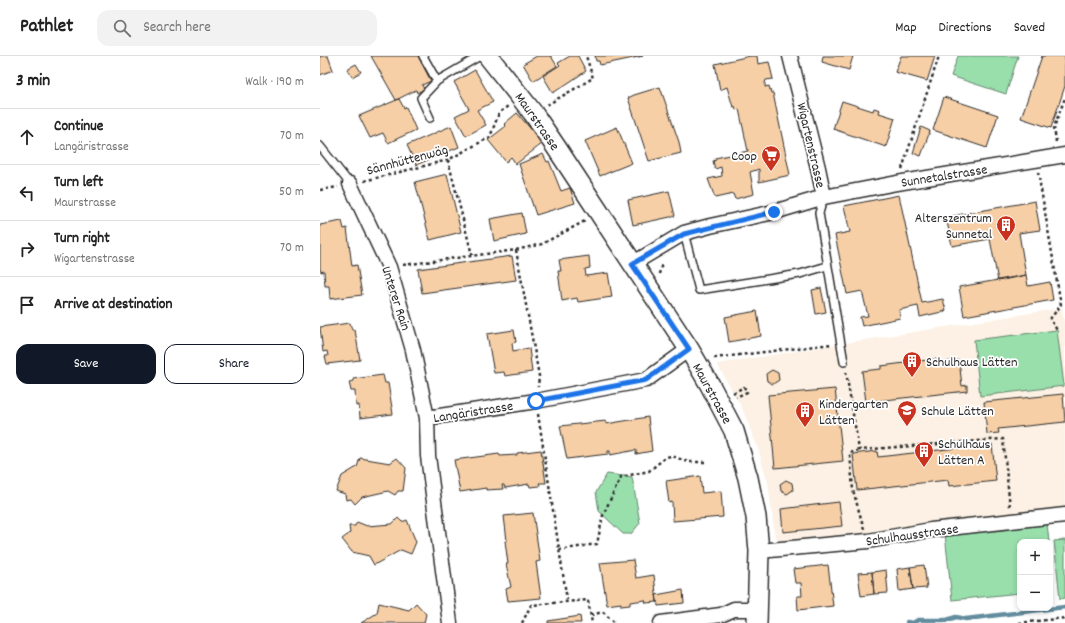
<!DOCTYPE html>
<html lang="en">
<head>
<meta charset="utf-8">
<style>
  body { margin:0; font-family:Dekko,sans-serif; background:#f2f2f2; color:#222 }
  .controls { position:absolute; right:12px; bottom:12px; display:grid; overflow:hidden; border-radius:8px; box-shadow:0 2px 6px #0003 }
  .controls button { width:36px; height:36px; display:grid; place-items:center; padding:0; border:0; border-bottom:1px solid #e0e0e0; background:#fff; color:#222; font:20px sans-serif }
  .stop { position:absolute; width:12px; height:12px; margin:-9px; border:3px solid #1a73e8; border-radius:50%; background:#fff }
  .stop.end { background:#1a73e8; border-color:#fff; box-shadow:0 1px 4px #0008 }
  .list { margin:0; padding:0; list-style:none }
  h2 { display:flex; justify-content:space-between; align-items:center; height:52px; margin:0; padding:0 16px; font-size:17px }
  h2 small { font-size:13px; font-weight:400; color:#767676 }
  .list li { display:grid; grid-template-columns:26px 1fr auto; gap:12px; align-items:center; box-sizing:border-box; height:56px; padding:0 16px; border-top:1px solid #e0e0e0 }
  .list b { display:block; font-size:15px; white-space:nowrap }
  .list p { margin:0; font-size:13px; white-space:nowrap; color:#767676 }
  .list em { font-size:13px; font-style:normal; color:#767676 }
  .actions { display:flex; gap:8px; padding:12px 16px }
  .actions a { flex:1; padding:9px 0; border:1px solid #111827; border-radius:12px; text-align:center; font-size:14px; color:#111827 }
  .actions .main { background:#111827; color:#fff }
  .icon { flex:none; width:22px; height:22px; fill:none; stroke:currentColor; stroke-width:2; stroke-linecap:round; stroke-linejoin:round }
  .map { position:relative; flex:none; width:745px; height:567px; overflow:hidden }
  header { display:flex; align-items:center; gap:24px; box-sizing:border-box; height:56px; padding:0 20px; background:#fff; border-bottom:1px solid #e0e0e0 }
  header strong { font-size:19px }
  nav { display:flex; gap:22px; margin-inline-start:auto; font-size:14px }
  .search { width:280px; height:36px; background:#f2f2f2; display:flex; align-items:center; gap:10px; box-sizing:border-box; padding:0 14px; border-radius:12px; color:#767676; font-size:15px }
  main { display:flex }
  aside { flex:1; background:#fff }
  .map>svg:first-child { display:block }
  .built { fill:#fcf1e4 }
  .green { fill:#99dfac; stroke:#62856c }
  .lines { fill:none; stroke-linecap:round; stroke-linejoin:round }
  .stream { stroke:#638d9e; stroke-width:4.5 }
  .building { fill:#f6cfa6; stroke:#2b2b2b }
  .lane-casing { stroke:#2b2b2b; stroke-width:10 }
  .street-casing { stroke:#2b2b2b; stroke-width:17 }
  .secondary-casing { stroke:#2b2b2b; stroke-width:22 }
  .path { stroke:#2b2b2b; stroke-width:2.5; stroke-dasharray:3 3; stroke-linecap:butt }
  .lane { stroke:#fff; stroke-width:7 }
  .street { stroke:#fff; stroke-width:14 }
  .secondary { stroke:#fff; stroke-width:19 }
  .route { stroke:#1a73e8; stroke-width:5 }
  .labels { text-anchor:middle; stroke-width:3.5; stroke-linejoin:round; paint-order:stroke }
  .street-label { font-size:14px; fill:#2b2b2b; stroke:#fff }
  .poi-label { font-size:14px; fill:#2b2b2b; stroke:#fff; text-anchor:start }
</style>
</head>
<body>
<header>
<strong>Pathlet</strong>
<div class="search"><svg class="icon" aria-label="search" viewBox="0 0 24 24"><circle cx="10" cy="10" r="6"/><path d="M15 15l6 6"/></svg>Search here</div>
<nav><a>Map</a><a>Directions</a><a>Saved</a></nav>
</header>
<main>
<aside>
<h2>3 min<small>Walk · 190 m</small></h2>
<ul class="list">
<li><svg class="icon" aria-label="ahead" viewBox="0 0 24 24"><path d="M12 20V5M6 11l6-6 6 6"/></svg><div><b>Continue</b><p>Langäristrasse</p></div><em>70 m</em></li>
<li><svg class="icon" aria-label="left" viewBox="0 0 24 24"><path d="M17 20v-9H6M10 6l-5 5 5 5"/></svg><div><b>Turn left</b><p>Maurstrasse</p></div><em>50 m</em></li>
<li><svg class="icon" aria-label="right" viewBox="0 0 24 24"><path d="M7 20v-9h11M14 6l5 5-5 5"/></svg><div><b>Turn right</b><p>Wigartenstrasse</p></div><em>70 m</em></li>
<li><svg class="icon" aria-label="arrive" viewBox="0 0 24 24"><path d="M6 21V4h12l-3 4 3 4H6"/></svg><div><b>Arrive at destination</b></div></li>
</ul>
<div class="actions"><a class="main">Save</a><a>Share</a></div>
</aside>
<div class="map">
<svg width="745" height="567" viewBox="0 0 745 567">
  <rect width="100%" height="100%" fill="#fff"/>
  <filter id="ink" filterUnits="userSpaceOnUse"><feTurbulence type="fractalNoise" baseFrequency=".025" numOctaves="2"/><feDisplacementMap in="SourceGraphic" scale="8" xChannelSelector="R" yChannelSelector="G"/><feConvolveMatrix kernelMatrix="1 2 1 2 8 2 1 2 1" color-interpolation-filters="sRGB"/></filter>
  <g filter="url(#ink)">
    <path class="built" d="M 742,252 L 745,270 L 745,454 L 463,487 L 455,481 L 448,427 L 437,390 L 422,352 L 397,308 Z"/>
    <path class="green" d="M 638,0 L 698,0 L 686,38 L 631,20 Z
      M 737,274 L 744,330 L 660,340 L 654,284 Z
      M 287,418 L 312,421 L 320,467 L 311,478 L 303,478 L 279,455 L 276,436 Z
      M 727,467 L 729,486 L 700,486 L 700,537 L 632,544 L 625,478 Z
      M 745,484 L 745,542 L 740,543 L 734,485 Z"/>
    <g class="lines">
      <path class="stream" d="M 587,566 L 593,567 L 598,564 L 627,564 L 636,561 L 646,563 L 745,551"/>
    </g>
    <path class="building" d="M 0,0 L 8,0 L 13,14 L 0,19 Z
      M 51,0 L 98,0 L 111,25 L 102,29 L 104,33 L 97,37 L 96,34 L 76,44 Z
      M 217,0 L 231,0 L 237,10 L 213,25 L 203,8 Z
      M 250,0 L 258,0 L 266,15 L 233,37 L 223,20 L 240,9 L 238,7 Z
      M 275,0 L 323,0 L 280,9 L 279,5 L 276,5 Z
      M 430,0 L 437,0 L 438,8 L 449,6 L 453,23 L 446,24 L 445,27 L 445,31 L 449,30 L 451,37 L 453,37 L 470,119 L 439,126 L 439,113 L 430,116 L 434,138 L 415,143 L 413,138 L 395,142 L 388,123 L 402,120 L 401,111 L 395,113 L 393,105 L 396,104 L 395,102 L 428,95 L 419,53 L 416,54 L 415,50 L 413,51 L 407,31 L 400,34 L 395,8 Z
      M 503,0 L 533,0 L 529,14 L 502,6 Z
      M 581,0 L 615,0 L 607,25 L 575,16 Z
      M 722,0 L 745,0 L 745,30 L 731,72 L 701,62 Z
      M 36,8 L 41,16 L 32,21 L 27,13 Z
      M 155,14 L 173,46 L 157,54 L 166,69 L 146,80 L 135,60 L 149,53 L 134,26 Z
      M 340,31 L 359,86 L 361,97 L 329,105 L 308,42 L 314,39 Z
      M 624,41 L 678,59 L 667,92 L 613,74 Z
      M 79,43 L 84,52 L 86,51 L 96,74 L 68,87 L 63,77 L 50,82 L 39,60 Z
      M 522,45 L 553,55 L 554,52 L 560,54 L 559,57 L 575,62 L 566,91 L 513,73 Z
      M 197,57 L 223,87 L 196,108 L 191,101 L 186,106 L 168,84 L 186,70 L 184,68 Z
      M 131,70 L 139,91 L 96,109 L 87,89 Z
      M 297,71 L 312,107 L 280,120 L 265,85 Z
      M 601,71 L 610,75 L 601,100 L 593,97 Z
      M 223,98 L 227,106 L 229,105 L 241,135 L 250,132 L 255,147 L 216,159 L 199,108 Z
      M 127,118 L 141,176 L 110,184 L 95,126 Z
      M 349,135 L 355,160 L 313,169 L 308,144 Z
      M 579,139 L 602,247 L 623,243 L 626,255 L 600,261 L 598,250 L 579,254 L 580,262 L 542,270 L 540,261 L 548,260 L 542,235 L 527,238 L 515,179 L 530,176 L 524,150 Z
      M 715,145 L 720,174 L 699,177 L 706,219 L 678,225 L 670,183 L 632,190 L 626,161 Z
      M 202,157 L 206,178 L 174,185 L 170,163 Z
      M 22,165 L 24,173 L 27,172 L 32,210 L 37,209 L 42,239 L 10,243 L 9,230 L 5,230 L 4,215 L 1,216 L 0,212 L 0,169 Z
      M 192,200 L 196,224 L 102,237 L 98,213 Z
      M 269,200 L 270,212 L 265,213 L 266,220 L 288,217 L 292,241 L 258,246 L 257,242 L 242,245 L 238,215 L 241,215 L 239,204 Z
      M 706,219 L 708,230 L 730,226 L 733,244 L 644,260 L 639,231 Z
      M 501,232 L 506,256 L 496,258 L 492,234 Z
      M 437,255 L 441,280 L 409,286 L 405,261 Z
      M 30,267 L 32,274 L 35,274 L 40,304 L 7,308 L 5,300 L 8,300 L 7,295 L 3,296 L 0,271 Z
      M 194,274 L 196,286 L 192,287 L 193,295 L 209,292 L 212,316 L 185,320 L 184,316 L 174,317 L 167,278 Z
      M 616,303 L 617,307 L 639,304 L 642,330 L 647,329 L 647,335 L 546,346 L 542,315 L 561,313 L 561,310 Z
      M 452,314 L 458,317 L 459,324 L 453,328 L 447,325 L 446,318 Z
      M 63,319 L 65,327 L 68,327 L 73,358 L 40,362 L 39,349 L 36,350 L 35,335 L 31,335 L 29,326 L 34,325 L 33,323 Z
      M 515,333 L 523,405 L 455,412 L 448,339 Z
      M 743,338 L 745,366 L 678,373 L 679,377 L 667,378 L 664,346 Z
      M 328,361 L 332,395 L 316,398 L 316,394 L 290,399 L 290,395 L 288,395 L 288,398 L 247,403 L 240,370 L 286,365 L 286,368 Z
      M 672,388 L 676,425 L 629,430 L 628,424 L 537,434 L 533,398 L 557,395 L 558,401 Z
      M 221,394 L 226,427 L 219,427 L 220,430 L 210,431 L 209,428 L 185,432 L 184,429 L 182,429 L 183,433 L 166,434 L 166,432 L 140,436 L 134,404 L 179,398 L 180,400 L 197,399 L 197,397 Z
      M 40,402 L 70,407 L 77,402 L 86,412 L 83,435 L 78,435 L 75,439 L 68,435 L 42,441 L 35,448 L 31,443 L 26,444 L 25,438 L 16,435 L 22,420 L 37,411 Z
      M 380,420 L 382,437 L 401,435 L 403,461 L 353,465 L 352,446 L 349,447 L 346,425 Z
      M 466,424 L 472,427 L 473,434 L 467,438 L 461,435 L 460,428 Z
      M 519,446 L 522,470 L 463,476 L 461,453 Z
      M 213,457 L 220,505 L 216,506 L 221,542 L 188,545 L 186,533 L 191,531 L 186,508 L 188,508 L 185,485 L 187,485 L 184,460 Z
      M 78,462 L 82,466 L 87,464 L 96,486 L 91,498 L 81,494 L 54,509 L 49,500 L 32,496 L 22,483 L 30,477 L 29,470 L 35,470 L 37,466 L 47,470 L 72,468 Z
      M 313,504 L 316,522 L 334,519 L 337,546 L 326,547 L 325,544 L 310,546 L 310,549 L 301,550 L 301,547 L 287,549 L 280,507 Z
      M 508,509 L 513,550 L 478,554 L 477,540 L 482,540 L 481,527 L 475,527 L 473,513 Z
      M 604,509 L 607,532 L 593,533 L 590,511 Z
      M 590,511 L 593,533 L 579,535 L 577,513 Z
      M 566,514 L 568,537 L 554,538 L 552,516 Z
      M 552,516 L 554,538 L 541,540 L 538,517 Z
      M 363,534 L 364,547 L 338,550 L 336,539 Z
      M 59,547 L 89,554 L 96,547 L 106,558 L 104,567 L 41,567 L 57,557 Z
      M 260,560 L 261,567 L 228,567 L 228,565 Z"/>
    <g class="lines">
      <defs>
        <path id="lane" d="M 103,0 L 117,25
          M 110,62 L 101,42 L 117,25 L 160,0
          M 0,90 L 30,128
          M 504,141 L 499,157 L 524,306
          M 364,177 L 379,234 L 480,218 L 507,210"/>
        <path id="street" d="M 470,0 L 498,112 L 504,141
          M 30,128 L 69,211 L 93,294 L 107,362
          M 312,208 L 364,177 L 390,170 L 454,156 L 504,141 L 577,127 L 745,99
          M 439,495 L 548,485 L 611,474 L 745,459
          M 130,567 L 108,400 L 107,362 L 216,345 L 326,324 L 369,293
          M 341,567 L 401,559 L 414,553 L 437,553"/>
        <path id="secondary" d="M 168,0 L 213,57 L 236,91 L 369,293 L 390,329 L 414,375 L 428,422 L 436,461 L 439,495 L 437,567"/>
      </defs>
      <use href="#lane" class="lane-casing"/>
      <use href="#street" class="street-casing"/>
      <use href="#secondary" class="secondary-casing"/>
      <path class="path" d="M 227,49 L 273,22 L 266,0
        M 736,86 L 734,71 L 745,42
        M 128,104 L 152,199
        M 582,113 L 619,0
        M 718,116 L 741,249 L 730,263 L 737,274
        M 44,125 L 128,104 L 170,81 L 179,57 L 188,50
        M 0,134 L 18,131
        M 196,194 L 219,320 L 218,331
        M 83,209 L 196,194 L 222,188 L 265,165
        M 339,218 L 342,207
        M 394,302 L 512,288
        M 526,316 L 539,394 L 683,383 L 690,451
        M 413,337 L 424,331 L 427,336 L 416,341
        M 218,358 L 247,544
        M 539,394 L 530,397 L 533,434 L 544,473
        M 239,494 L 277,488 L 283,459 L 301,421 L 329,415 L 346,401 L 352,400 L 368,406 L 385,406
        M 271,559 L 283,556 L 295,567
        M 202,567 L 211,549 L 268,544 L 272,567
        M 699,567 L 745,562"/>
      <use href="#lane" class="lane"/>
      <use href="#street" class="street"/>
      <use href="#secondary" class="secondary"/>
    </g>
  </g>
  <g class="lines" filter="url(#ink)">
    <path class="route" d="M 216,345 L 326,324 L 369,293 L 312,208 L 364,178 L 454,156"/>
  </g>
  <defs>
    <symbol id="supermarket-pin" viewBox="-11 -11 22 30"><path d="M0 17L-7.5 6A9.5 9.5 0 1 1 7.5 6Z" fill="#c8321e" stroke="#fff"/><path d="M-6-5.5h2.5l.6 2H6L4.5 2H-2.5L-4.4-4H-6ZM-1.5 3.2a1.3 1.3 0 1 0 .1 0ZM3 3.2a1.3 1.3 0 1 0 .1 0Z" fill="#fff"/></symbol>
    <symbol id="building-pin" viewBox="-11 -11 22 30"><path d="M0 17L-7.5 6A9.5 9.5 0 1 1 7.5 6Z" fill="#c8321e" stroke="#fff"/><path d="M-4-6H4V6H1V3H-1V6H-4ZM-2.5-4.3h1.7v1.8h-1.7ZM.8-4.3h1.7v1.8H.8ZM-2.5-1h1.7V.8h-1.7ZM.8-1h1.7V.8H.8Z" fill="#fff"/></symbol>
    <symbol id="school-pin" viewBox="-11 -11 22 30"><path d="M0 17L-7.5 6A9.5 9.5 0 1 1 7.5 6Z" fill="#c8321e" stroke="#fff"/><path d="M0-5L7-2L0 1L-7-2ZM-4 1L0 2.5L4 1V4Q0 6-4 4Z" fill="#fff"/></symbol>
  </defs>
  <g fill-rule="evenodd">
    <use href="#supermarket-pin" x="440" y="88" width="22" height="30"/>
    <use href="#building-pin" x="675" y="158" width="22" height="30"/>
    <use href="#building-pin" x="581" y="294" width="22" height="30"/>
    <use href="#school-pin" x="576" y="343" width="22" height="30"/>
    <use href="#building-pin" x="474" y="344" width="22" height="30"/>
    <use href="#building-pin" x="593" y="384" width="22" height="30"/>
  </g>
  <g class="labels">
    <g class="street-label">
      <text transform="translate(218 65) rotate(55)" y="5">Maurstrasse</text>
      <text transform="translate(492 89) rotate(77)" y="5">Wigartenstrasse</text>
      <text transform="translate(87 103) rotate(-15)" y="5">Sännhüttenwäg</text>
      <text transform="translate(624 119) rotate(-9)" y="5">Sunnetalstrasse</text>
      <text transform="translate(77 242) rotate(72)" y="5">Unterer Rain</text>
      <text transform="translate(393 337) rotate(61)" y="5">Maurstrasse</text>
      <text transform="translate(153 355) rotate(-9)" y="5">Langäristrasse</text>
      <text transform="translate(592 478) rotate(-8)" y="5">Schulhausstrasse</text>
    </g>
    <g class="poi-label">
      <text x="437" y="104" text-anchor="end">Coop</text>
      <text x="672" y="166" text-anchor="end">Alterszentrum<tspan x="672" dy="16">Sunnetal</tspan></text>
      <text x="606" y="310">Schulhaus Lätten</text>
      <text x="499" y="352">Kindergarten<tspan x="499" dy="16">Lätten</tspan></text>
      <text x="601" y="359">Schule Lätten</text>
      <text x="618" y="392">Schulhaus<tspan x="618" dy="16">Lätten A</tspan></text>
    </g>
  </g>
</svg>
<div class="controls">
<button>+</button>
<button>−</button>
</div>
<div class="stop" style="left:216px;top:345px"></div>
<div class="stop end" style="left:454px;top:156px"></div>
</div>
</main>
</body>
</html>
